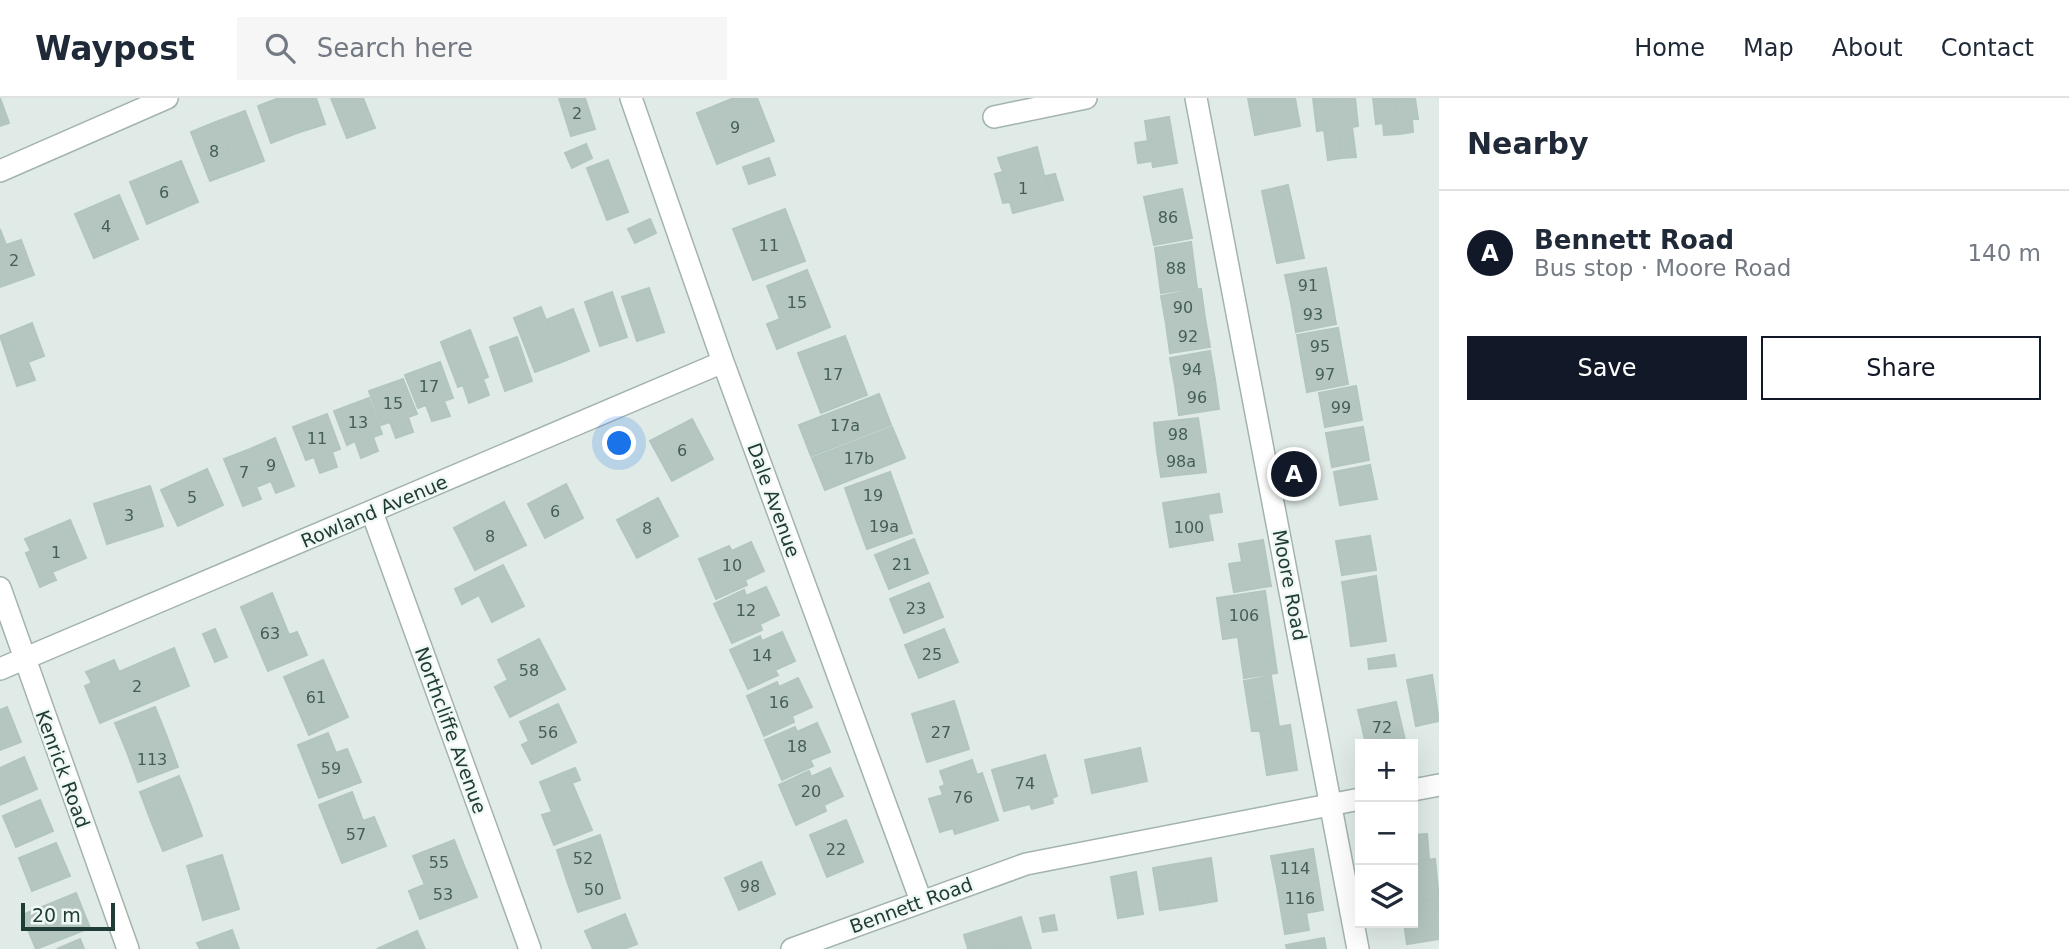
<!DOCTYPE html>
<html lang="en">
<head>
<meta charset="utf-8">
<style>
  body { margin:0; font-family:"DejaVu Sans",sans-serif; background:#f6f6f7; color:#1f2937 }
  .controls { position:absolute; right:21px; bottom:21px; display:grid; overflow:hidden; border-radius:0px; box-shadow:0 7px 28px #0002 }
  .controls button { width:63px; height:63px; display:grid; place-items:center; padding:0; border:0; border-bottom:2px solid #e0e1e3; background:#fff; color:#1f2937; font:35px sans-serif }
  .scale { position:absolute; left:21px; bottom:18px; width:94px; box-sizing:border-box; padding-left:7px; border:4px solid #203c36; border-top:0; font-size:19px; line-height:24px; white-space:nowrap; color:#203c36; -webkit-text-stroke:5px #f0f8f4; paint-order:stroke }
  .you { position:absolute; left:620px; top:346px; width:24px; height:24px; margin:-18px; border:5px solid #fff; border-radius:50%; background:#1a73e8; box-shadow:0 0 0 10px #1a73e833 }
  .badge { display:grid; place-items:center; width:46px; height:46px; border-radius:50%; background:#111827; color:#fff; font-size:23px; font-weight:700 }
  .pin { position:absolute; translate:-50% -50%; border:4px solid #fff; box-shadow:0 2px 7px #0006 }
  .list { margin:0; padding:0; list-style:none }
  h2 { display:flex; justify-content:space-between; align-items:center; height:91px; margin:0; padding:0 28px; font-size:30px }
  h2 small { font-size:23px; font-weight:400; color:#747a83 }
  .list li { display:grid; grid-template-columns:46px 1fr auto; gap:21px; align-items:center; box-sizing:border-box; height:126px; padding:0 28px; border-top:2px solid #e0e1e3 }
  .list b { display:block; font-size:26px; white-space:nowrap }
  .list p { margin:0; font-size:23px; white-space:nowrap; color:#747a83 }
  .list em { font-size:23px; font-style:normal; color:#747a83 }
  .actions { display:flex; gap:14px; padding:21px 28px }
  .actions a { flex:1; padding:16px 0; border:2px solid #111827; border-radius:0px; text-align:center; font-size:24px; color:#111827 }
  .actions .main { background:#111827; color:#fff }
  .icon { flex:none; width:38px; height:38px; fill:none; stroke:currentColor; stroke-width:2; stroke-linecap:round; stroke-linejoin:round }
  .map { position:relative; flex:none; width:1439px; height:851px; overflow:hidden }
  header { display:flex; align-items:center; gap:42px; box-sizing:border-box; height:98px; padding:0 35px; background:#fff; border-bottom:2px solid #e0e1e3 }
  header strong { font-size:33px }
  nav { display:flex; gap:38px; margin-inline-start:auto; font-size:24px }
  .search { width:490px; height:63px; background:#f6f6f7; display:flex; align-items:center; gap:18px; box-sizing:border-box; padding:0 24px; border-radius:0px; color:#747a83; font-size:26px }
  main { display:flex }
  aside { flex:1; background:#fff }
  .map>svg:first-child { display:block }
  .building { fill:#b5c6c0; stroke:#b2c5be; stroke-width:2 }
  .lines { fill:none; stroke-linecap:round; stroke-linejoin:round }
  .street-casing { stroke:#a3b3ae; stroke-width:24 }
  .street { stroke:#fff; stroke-width:21 }
  .labels { text-anchor:middle; stroke-width:5; stroke-linejoin:round; paint-order:stroke }
  .number-label { font-size:16px; fill:#455e58 }
  .street-label { font-size:19px; fill:#203c36; stroke:#f0f8f4 }
</style>
</head>
<body>
<header>
<strong>Waypost</strong>
<div class="search"><svg class="icon" aria-label="search" viewBox="0 0 24 24"><circle cx="10" cy="10" r="6"/><path d="M15 15l6 6"/></svg>Search here</div>
<nav><a>Home</a><a>Map</a><a>About</a><a>Contact</a></nav>
</header>
<main>
<div class="map">
<svg width="1439" height="851" viewBox="0 0 1439 851">
  <rect width="100%" height="100%" fill="#e0ebe7"/>
  <path class="building" d="M 0,0 L 9,25 L 0,28 Z
    M 279,0 L 287,0 L 300,34 L 271,45 L 258,8 Z
    M 287,0 L 316,0 L 325,26 L 300,34 Z
    M 331,0 L 363,0 L 375,30 L 347,40 Z
    M 559,0 L 585,0 L 595,31 L 571,38 Z
    M 734,0 L 757,0 L 774,43 L 717,66 L 697,15 Z
    M 1248,0 L 1295,0 L 1300,28 L 1255,37 Z
    M 1313,0 L 1334,0 L 1342,60 L 1328,62 L 1324,32 L 1317,33 Z
    M 1334,0 L 1355,0 L 1358,28 L 1352,29 L 1356,59 L 1342,60 Z
    M 1373,0 L 1394,0 L 1399,36 L 1384,37 L 1383,25 L 1376,26 Z
    M 1394,0 L 1415,0 L 1418,21 L 1412,21 L 1413,34 L 1399,36 Z
    M 245,13 L 264,63 L 237,73 L 218,23 Z
    M 1169,19 L 1177,65 L 1153,69 L 1152,63 L 1138,65 L 1135,45 L 1148,43 L 1145,23 Z
    M 218,23 L 237,73 L 210,83 L 191,34 Z
    M 586,46 L 592,60 L 572,70 L 565,55 Z
    M 1037,49 L 1051,105 L 1013,115 L 1010,104 L 1003,105 L 995,76 L 1003,74 L 998,60 Z
    M 769,60 L 775,77 L 749,86 L 743,69 Z
    M 608,62 L 628,114 L 607,122 L 587,70 Z
    M 181,63 L 198,104 L 147,126 L 130,84 Z
    M 1055,76 L 1063,102 L 1053,104 L 1046,78 Z
    M 1288,87 L 1304,160 L 1277,165 L 1262,93 Z
    M 1182,91 L 1192,140 L 1154,147 L 1144,99 Z
    M 119,97 L 138,141 L 94,160 L 75,116 Z
    M 785,111 L 805,163 L 753,182 L 733,131 Z
    M 650,121 L 656,135 L 635,145 L 628,131 Z
    M 0,131 L 6,147 L 21,142 L 34,177 L 0,189 Z
    M 1191,144 L 1197,190 L 1161,195 L 1155,150 Z
    M 1326,170 L 1331,197 L 1291,205 L 1285,177 Z
    M 807,172 L 830,229 L 777,251 L 767,226 L 780,221 L 767,188 Z
    M 649,190 L 664,234 L 637,243 L 622,199 Z
    M 1201,191 L 1205,220 L 1166,226 L 1161,198 Z
    M 612,194 L 627,239 L 600,248 L 585,204 Z
    M 1331,197 L 1336,226 L 1296,234 L 1291,205 Z
    M 541,209 L 562,264 L 535,274 L 514,220 Z
    M 573,211 L 589,253 L 562,264 L 546,222 Z
    M 1205,220 L 1210,249 L 1170,255 L 1166,226 Z
    M 32,225 L 44,258 L 28,264 L 35,282 L 17,288 L 0,238 Z
    M 1338,230 L 1343,258 L 1302,266 L 1297,237 Z
    M 470,232 L 488,279 L 483,281 L 489,297 L 469,305 L 463,287 L 458,289 L 441,244 Z
    M 845,238 L 867,297 L 821,315 L 798,255 Z
    M 517,239 L 532,283 L 505,293 L 490,249 Z
    M 1210,253 L 1215,282 L 1175,288 L 1170,260 Z
    M 1343,258 L 1348,286 L 1307,294 L 1302,266 Z
    M 440,264 L 453,300 L 444,303 L 450,318 L 432,323 L 426,307 L 418,310 L 405,277 Z
    M 403,281 L 417,316 L 408,319 L 413,334 L 396,340 L 390,324 L 381,327 L 369,293 Z
    M 1215,282 L 1219,311 L 1179,317 L 1175,288 Z
    M 1356,288 L 1362,322 L 1325,329 L 1319,295 Z
    M 879,296 L 891,327 L 811,358 L 799,327 Z
    M 369,300 L 382,336 L 373,339 L 378,353 L 361,360 L 355,343 L 347,347 L 334,313 Z
    M 327,316 L 340,351 L 332,354 L 337,369 L 320,375 L 314,359 L 306,362 L 293,329 Z
    M 1198,320 L 1202,346 L 1157,353 L 1154,325 Z
    M 692,321 L 713,361 L 672,383 L 650,343 Z
    M 892,329 L 905,360 L 825,392 L 812,360 Z
    M 1363,329 L 1369,362 L 1332,369 L 1326,335 Z
    M 275,340 L 294,388 L 276,395 L 271,383 L 264,386 L 250,351 Z
    M 1202,346 L 1206,374 L 1161,379 L 1157,353 Z
    M 250,351 L 264,386 L 256,389 L 261,401 L 243,408 L 224,361 Z
    M 1370,367 L 1377,401 L 1340,407 L 1334,374 Z
    M 207,371 L 223,407 L 178,428 L 161,392 Z
    M 890,374 L 901,404 L 856,421 L 845,390 Z
    M 566,386 L 583,420 L 545,440 L 528,406 Z
    M 150,388 L 163,428 L 107,446 L 94,406 Z
    M 1219,396 L 1222,414 L 1208,416 L 1213,442 L 1170,449 L 1163,405 Z
    M 658,400 L 678,438 L 637,460 L 617,422 Z
    M 504,404 L 526,447 L 475,472 L 454,430 Z
    M 901,404 L 912,435 L 867,451 L 856,421 Z
    M 70,422 L 86,460 L 52,474 L 56,482 L 40,489 L 26,455 L 31,453 L 25,441 Z
    M 1370,438 L 1376,472 L 1342,477 L 1336,443 Z
    M 914,441 L 928,475 L 889,491 L 875,457 Z
    M 1263,442 L 1271,488 L 1234,494 L 1229,466 L 1242,464 L 1239,446 Z
    M 751,444 L 764,473 L 745,482 L 747,487 L 716,501 L 699,461 L 729,448 L 732,453 Z
    M 503,467 L 524,508 L 492,524 L 479,497 L 462,506 L 455,491 Z
    M 1376,478 L 1381,511 L 1347,516 L 1342,484 Z
    M 929,485 L 943,519 L 904,535 L 890,501 Z
    M 766,489 L 779,517 L 760,526 L 762,532 L 732,545 L 714,506 L 744,492 L 746,498 Z
    M 1265,493 L 1271,534 L 1223,541 L 1217,500 Z
    M 272,495 L 289,537 L 297,534 L 307,557 L 268,573 L 241,509 Z
    M 1381,511 L 1386,543 L 1351,548 L 1347,516 Z
    M 215,531 L 227,559 L 215,564 L 203,536 Z
    M 944,531 L 958,564 L 919,580 L 905,547 Z
    M 782,534 L 795,563 L 775,572 L 778,577 L 748,591 L 730,552 L 760,538 L 762,543 Z
    M 1271,534 L 1277,575 L 1244,580 L 1238,539 Z
    M 539,541 L 565,591 L 510,619 L 495,589 L 508,582 L 498,562 Z
    M 174,550 L 189,588 L 100,625 L 85,588 L 92,585 L 86,574 L 114,562 L 119,574 Z
    M 1394,557 L 1396,568 L 1369,571 L 1368,561 Z
    M 323,562 L 348,619 L 309,637 L 284,579 Z
    M 1432,577 L 1439,623 L 1416,628 L 1407,582 Z
    M 1271,578 L 1273,591 L 1246,595 L 1244,583 Z
    M 798,580 L 812,609 L 792,618 L 794,624 L 764,638 L 747,598 L 777,584 L 779,589 Z
    M 1273,591 L 1275,603 L 1248,608 L 1246,595 Z
    M 954,603 L 969,651 L 927,664 L 912,616 Z
    M 1275,603 L 1277,616 L 1250,620 L 1248,608 Z
    M 1396,604 L 1406,646 L 1366,646 L 1358,612 Z
    M 558,606 L 576,644 L 532,666 L 522,647 L 529,643 L 520,624 Z
    M 7,609 L 21,644 L 0,652 L 0,612 Z
    M 155,609 L 167,639 L 127,654 L 115,625 Z
    M 1277,616 L 1279,629 L 1252,633 L 1250,620 Z
    M 817,625 L 830,654 L 810,662 L 813,668 L 782,682 L 765,642 L 795,629 L 797,634 Z
    M 1290,627 L 1297,672 L 1267,677 L 1260,632 Z
    M 328,635 L 336,655 L 347,651 L 361,684 L 319,700 L 298,647 Z
    M 167,639 L 178,669 L 138,684 L 127,654 Z
    M 1140,650 L 1147,683 L 1120,689 L 1113,656 Z
    M 1113,656 L 1120,689 L 1092,695 L 1085,662 Z
    M 1045,657 L 1057,698 L 1052,700 L 1053,705 L 1032,711 L 1030,706 L 1004,713 L 992,672 Z
    M 24,659 L 37,691 L 0,707 L 0,670 Z
    M 972,662 L 977,677 L 982,675 L 998,722 L 955,736 L 953,730 L 940,734 L 929,701 L 943,697 L 940,689 L 945,687 L 940,673 Z
    M 575,670 L 580,682 L 572,685 L 592,732 L 554,747 L 542,717 L 552,714 L 540,684 Z
    M 830,670 L 843,698 L 824,707 L 826,713 L 796,727 L 779,687 L 809,673 L 811,679 Z
    M 179,678 L 191,708 L 151,723 L 140,694 Z
    M 352,694 L 363,723 L 374,719 L 386,748 L 342,765 L 319,707 Z
    M 40,702 L 53,733 L 16,749 L 3,718 Z
    M 191,708 L 202,738 L 163,753 L 151,723 Z
    M 846,722 L 863,764 L 827,779 L 810,737 Z
    M 1427,736 L 1429,761 L 1414,762 L 1413,737 Z
    M 600,737 L 610,768 L 567,783 L 557,752 Z
    M 454,742 L 465,770 L 425,787 L 413,758 Z
    M 56,745 L 70,778 L 32,793 L 19,760 Z
    M 1313,751 L 1318,781 L 1277,789 L 1271,758 Z
    M 222,757 L 239,811 L 203,822 L 187,768 Z
    M 1211,760 L 1217,803 L 1188,808 L 1182,765 Z
    M 1435,761 L 1439,801 L 1413,804 L 1413,764 Z
    M 761,764 L 775,796 L 739,812 L 725,780 Z
    M 1182,765 L 1188,808 L 1160,812 L 1153,770 Z
    M 610,768 L 620,800 L 578,814 L 567,783 Z
    M 465,770 L 477,799 L 420,821 L 409,793 Z
    M 1136,774 L 1143,816 L 1118,820 L 1111,779 Z
    M 1318,781 L 1323,812 L 1306,815 L 1309,832 L 1285,836 L 1277,789 Z
    M 76,795 L 90,830 L 36,851 L 22,817 Z
    M 1439,801 L 1439,841 L 1407,846 L 1404,825 L 1413,825 L 1413,804 Z
    M 625,816 L 637,846 L 624,851 L 593,851 L 585,833 Z
    M 1054,817 L 1057,832 L 1043,834 L 1040,820 Z
    M 1021,819 L 1031,851 L 1000,851 L 993,828 Z
    M 993,828 L 1000,851 L 968,851 L 964,837 Z
    M 232,832 L 239,851 L 200,851 L 197,845 Z
    M 417,833 L 425,851 L 377,851 Z
    M 1324,840 L 1326,851 L 1287,851 L 1286,847 Z
    M 80,841 L 84,851 L 57,851 Z"/>
  <g class="lines">
    <defs>
      <path id="street" d="M 631,0 L 723,264 L 921,803
        M 1196,0 L 1358,851
        M 994,19 L 1086,0
        M 0,73 L 167,0
        M 372,414 L 530,851
        M 0,490 L 128,851
        M 0,571 L 723,264
        M 1413,692 L 1439,687
        M 792,851 L 1026,766 L 1360,701"/>
    </defs>
    <use href="#street" class="street-casing"/>
    <use href="#street" class="street"/>
  </g>
  <g class="labels">
    <g class="number-label">
      <text x="577" y="21">2</text>
      <text x="735" y="35">9</text>
      <text x="214" y="59">8</text>
      <text x="1023" y="96">1</text>
      <text x="164" y="100">6</text>
      <text x="1168" y="125">86</text>
      <text x="106" y="134">4</text>
      <text x="769" y="153">11</text>
      <text x="14" y="168">2</text>
      <text x="1176" y="176">88</text>
      <text x="1308" y="193">91</text>
      <text x="797" y="210">15</text>
      <text x="1183" y="215">90</text>
      <text x="1313" y="222">93</text>
      <text x="1188" y="244">92</text>
      <text x="1320" y="254">95</text>
      <text x="1192" y="277">94</text>
      <text x="833" y="282">17</text>
      <text x="1325" y="282">97</text>
      <text x="429" y="294">17</text>
      <text x="1197" y="305">96</text>
      <text x="393" y="311">15</text>
      <text x="1341" y="315">99</text>
      <text x="358" y="330">13</text>
      <text x="845" y="333">17a</text>
      <text x="1178" y="342">98</text>
      <text x="317" y="346">11</text>
      <text x="682" y="358">6</text>
      <text x="859" y="366">17b</text>
      <text x="1181" y="369">98a</text>
      <text x="271" y="373">9</text>
      <text x="244" y="380">7</text>
      <text x="873" y="403">19</text>
      <text x="192" y="405">5</text>
      <text x="555" y="419">6</text>
      <text x="129" y="423">3</text>
      <text x="884" y="434">19a</text>
      <text x="1189" y="435">100</text>
      <text x="647" y="436">8</text>
      <text x="490" y="444">8</text>
      <text x="56" y="460">1</text>
      <text x="902" y="472">21</text>
      <text x="732" y="473">10</text>
      <text x="916" y="516">23</text>
      <text x="746" y="518">12</text>
      <text x="1244" y="523">106</text>
      <text x="270" y="541">63</text>
      <text x="932" y="562">25</text>
      <text x="762" y="563">14</text>
      <text x="529" y="578">58</text>
      <text x="137" y="594">2</text>
      <text x="316" y="605">61</text>
      <text x="779" y="610">16</text>
      <text x="1382" y="635">72</text>
      <text x="548" y="640">56</text>
      <text x="941" y="640">27</text>
      <text x="797" y="654">18</text>
      <text x="152" y="667">113</text>
      <text x="331" y="676">59</text>
      <text x="1025" y="691">74</text>
      <text x="811" y="699">20</text>
      <text x="963" y="705">76</text>
      <text x="356" y="742">57</text>
      <text x="836" y="757">22</text>
      <text x="583" y="766">52</text>
      <text x="439" y="770">55</text>
      <text x="1295" y="776">114</text>
      <text x="750" y="794">98</text>
      <text x="594" y="797">50</text>
      <text x="443" y="802">53</text>
      <text x="1300" y="806">116</text>
    </g>
    <g class="street-label">
      <text transform="translate(774 402) rotate(70)" y="7">Dale Avenue</text>
      <text transform="translate(374 413) rotate(-23)" y="7">Rowland Avenue</text>
      <text transform="translate(1290 487) rotate(79)" y="7">Moore Road</text>
      <text transform="translate(451 632) rotate(70)" y="7">Northcliffe Avenue</text>
      <text transform="translate(63 671) rotate(70)" y="7">Kenrick Road</text>
      <text transform="translate(911 807) rotate(-20)" y="7">Bennett Road</text>
    </g>
  </g>
</svg>
<div class="controls">
<button>+</button>
<button>−</button>
<button><svg class="icon" aria-label="layers" viewBox="0 0 24 24"><path d="M12 4l9 5-9 5-9-5zM3 14l9 5 9-5"/></svg></button>
</div>
<div class="scale">20 m</div>
<div class="you"></div>
<div class="pin badge" style="left:1294px;top:376px">A</div>
</div>
<aside>
<h2>Nearby<small></small></h2>
<ul class="list">
<li><span class="badge">A</span><div><b>Bennett Road</b><p>Bus stop · Moore Road</p></div><em>140 m</em></li>
</ul>
<div class="actions"><a class="main">Save</a><a>Share</a></div>
</aside>
</main>
</body>
</html>
